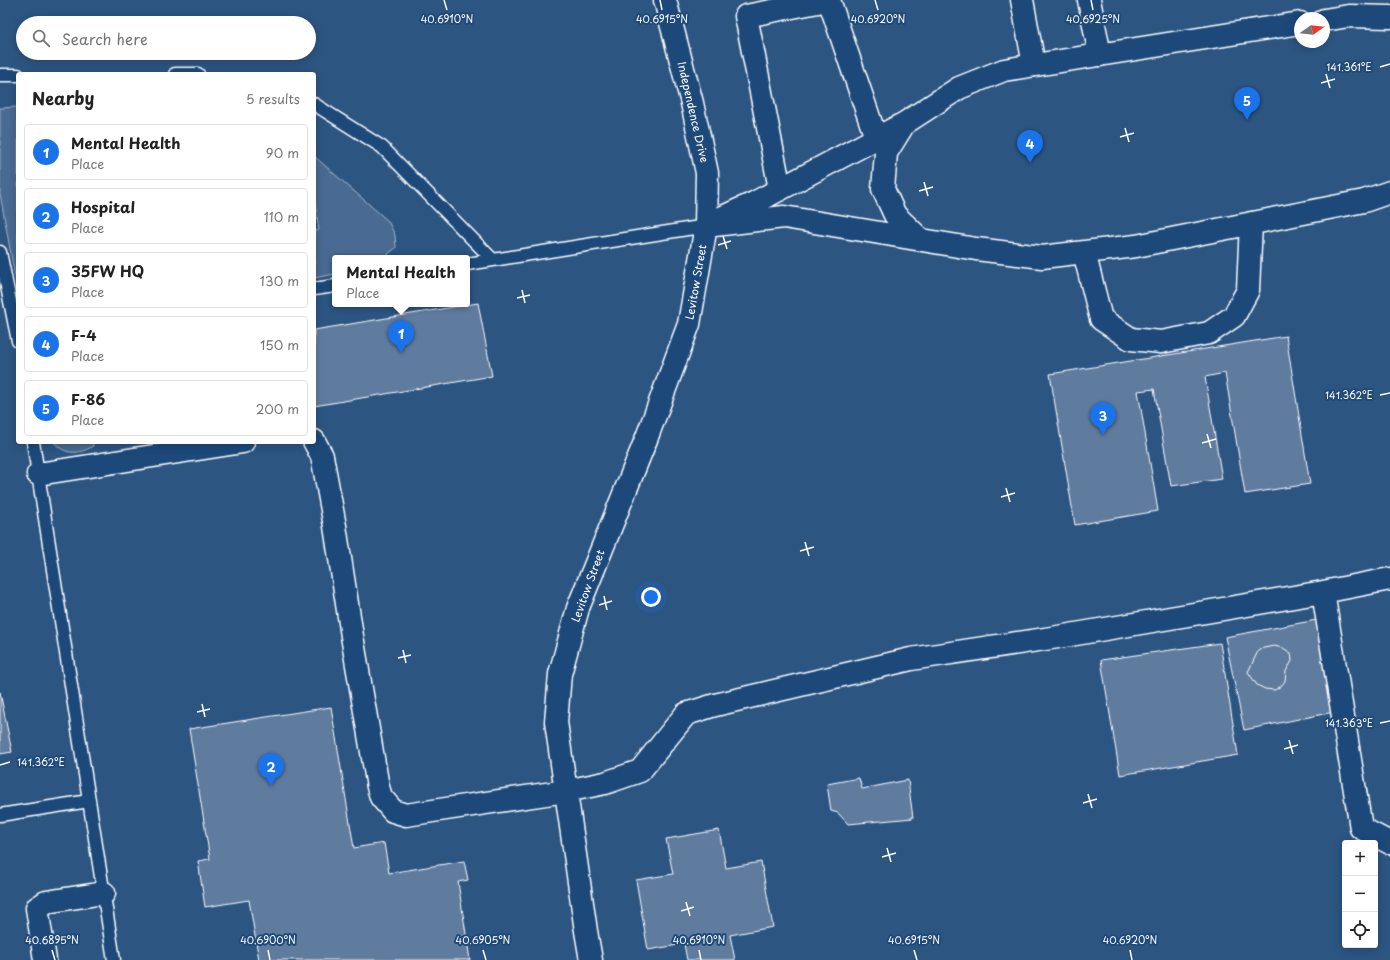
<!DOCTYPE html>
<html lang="en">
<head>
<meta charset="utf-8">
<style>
  body { margin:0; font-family:"Playpen Sans",sans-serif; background:#f2f2f2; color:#222 }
  .controls { position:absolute; right:12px; bottom:12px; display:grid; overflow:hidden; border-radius:4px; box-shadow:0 2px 10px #0003 }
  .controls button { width:36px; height:36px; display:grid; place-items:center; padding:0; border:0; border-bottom:1px solid #e0e0e0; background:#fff; color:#222; font:20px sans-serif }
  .compass { position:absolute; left:1294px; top:12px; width:36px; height:36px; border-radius:50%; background:#fff; box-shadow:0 2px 10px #0003; rotate:75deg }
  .you { position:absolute; left:651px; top:597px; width:14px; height:14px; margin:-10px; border:3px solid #fff; border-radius:50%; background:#1a73e8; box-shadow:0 0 0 6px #1a73e833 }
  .badge { display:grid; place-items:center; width:26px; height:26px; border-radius:50%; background:#1a73e8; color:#fff; font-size:13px; font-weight:700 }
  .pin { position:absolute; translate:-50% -33px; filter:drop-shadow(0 1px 2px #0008) }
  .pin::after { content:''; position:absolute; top:21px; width:14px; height:12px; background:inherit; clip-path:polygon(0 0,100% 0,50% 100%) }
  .popup { position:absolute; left:332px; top:255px; width:138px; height:52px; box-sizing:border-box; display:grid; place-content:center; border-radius:4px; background:#fff; filter:drop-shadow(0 1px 3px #0005); font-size:13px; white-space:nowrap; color:#767676 }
  .popup b { font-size:15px; color:#222 }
  .popup::after { content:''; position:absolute; left:50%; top:100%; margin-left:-8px; border:8px solid transparent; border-top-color:#fff }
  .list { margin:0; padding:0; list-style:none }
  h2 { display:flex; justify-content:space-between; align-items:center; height:52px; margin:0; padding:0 16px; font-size:17px }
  h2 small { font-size:13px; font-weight:400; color:#767676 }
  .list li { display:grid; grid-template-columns:26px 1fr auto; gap:12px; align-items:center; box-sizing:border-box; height:56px; margin:0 8px 8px; padding:0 8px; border:1px solid #e0e0e0; border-radius:4px }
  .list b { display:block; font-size:15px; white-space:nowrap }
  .list p { margin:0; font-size:13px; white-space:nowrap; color:#767676 }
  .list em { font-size:13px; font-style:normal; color:#767676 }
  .icon { flex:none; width:22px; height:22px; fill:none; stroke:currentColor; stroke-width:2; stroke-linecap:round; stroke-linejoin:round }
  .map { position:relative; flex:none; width:1390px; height:960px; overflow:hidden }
  .search { position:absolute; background:#fff; box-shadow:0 2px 10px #0003; left:16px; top:16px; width:300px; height:44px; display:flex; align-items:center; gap:10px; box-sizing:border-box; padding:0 14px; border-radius:22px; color:#767676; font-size:15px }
  .panel { position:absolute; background:#fff; box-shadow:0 2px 10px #0003; left:16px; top:72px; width:300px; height:372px; border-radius:4px }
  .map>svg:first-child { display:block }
  .grass { fill:#486b92; stroke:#a4b5c8 }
  .building { fill:#5e7c9f; stroke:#fff }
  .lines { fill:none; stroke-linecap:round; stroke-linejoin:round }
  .lane-casing { stroke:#fff; stroke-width:15 }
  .street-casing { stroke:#fff; stroke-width:25 }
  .secondary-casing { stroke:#fff; stroke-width:25 }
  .lane { stroke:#1f4a7a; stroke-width:12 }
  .street { stroke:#1f4a7a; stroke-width:22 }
  .secondary { stroke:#1f4a7a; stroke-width:22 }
  .ticks { fill:none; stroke:#fff; stroke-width:1.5 }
  .labels { text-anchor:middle; stroke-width:4; stroke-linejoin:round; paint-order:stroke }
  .street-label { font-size:11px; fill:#fff; stroke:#1f4a7a }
  .ticks-label { font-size:10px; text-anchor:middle; fill:#fff; stroke:#1f4a7a; stroke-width:4; stroke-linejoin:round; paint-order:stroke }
</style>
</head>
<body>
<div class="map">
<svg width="1390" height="960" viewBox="0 0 1390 960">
  <rect width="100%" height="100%" fill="#2c5582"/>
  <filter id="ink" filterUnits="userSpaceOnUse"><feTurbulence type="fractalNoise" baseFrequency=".025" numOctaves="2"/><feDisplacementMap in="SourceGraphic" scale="8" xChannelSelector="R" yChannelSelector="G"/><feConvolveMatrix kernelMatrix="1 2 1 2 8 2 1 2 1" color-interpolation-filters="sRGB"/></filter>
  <g filter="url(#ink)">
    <path class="grass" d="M 18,107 L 18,293 L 0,194 L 0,108 Z
      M 314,156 L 388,221 L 395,235 L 396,248 L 389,253 L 387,258 L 335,258 L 335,274 L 314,278 L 314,231 L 319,230 L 314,197 Z
      M 54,442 L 92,442 L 93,446 C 79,455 64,455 54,442 Z"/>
    <path class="building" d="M 478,303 L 492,376 L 314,406 L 314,330 Z
      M 1286,336 L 1310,484 L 1245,494 L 1225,373 L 1205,377 L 1222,479 L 1171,486 L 1154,389 L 1138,391 L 1158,511 L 1075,525 L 1050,374 Z
      M 1322,619 L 1334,712 L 1244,730 L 1225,637 Z
      M 1220,643 L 1238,755 L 1120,775 L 1101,660 Z
      M 1274,646 L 1283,648 L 1291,653 L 1292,661 L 1286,671 L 1285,681 L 1281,686 L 1275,690 L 1265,689 L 1257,685 L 1248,672 L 1259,649 Z
      M 0,692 L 12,752 L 0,754 Z
      M 331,707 L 354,848 L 384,843 L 389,873 L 464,861 L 468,880 L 458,882 L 470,960 L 259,960 L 249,900 L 205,907 L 198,861 L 210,859 L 189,729 Z
      M 859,778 L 862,789 L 908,780 L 913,818 L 848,824 L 838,813 L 831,811 L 827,784 Z
      M 719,830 L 726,868 L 761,862 L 773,927 L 730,935 L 735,960 L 687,960 L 684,944 L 648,950 L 636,880 L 673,874 L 666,839 Z"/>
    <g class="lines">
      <defs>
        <path id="lane" d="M 175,74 L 198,74
          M 0,75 L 18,75
          M 314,104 L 382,147 L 493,260 L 706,226
          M 0,252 L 18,341
          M 467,264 L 493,260
          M 314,289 L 335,286
          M 33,442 L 114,960
          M 0,815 L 89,801"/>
        <path id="street" d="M 665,0 L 692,103 L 707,173 L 706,226
          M 829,0 L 876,138
          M 1022,0 L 1034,65
          M 1089,0 L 1100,55
          M 780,189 L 746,16 L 828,0
          M 1323,592 L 1361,828 L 1390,843
          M 566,791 L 605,783 L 640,771 L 686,714 L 715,705 L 911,659 L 1058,637 L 1323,592 L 1390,579
          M 45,960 L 37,908 L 46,902 L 104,893"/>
        <path id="secondary" d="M 1324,20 L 1349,16 L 1390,17
          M 904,124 L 886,153 L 883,189 L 895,215 L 921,240
          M 721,218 L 754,203 L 905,123 L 959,88 L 1004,70 L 1300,23
          M 706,226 L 784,217 L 976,249 L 1042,257 L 1136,246 L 1364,201 L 1390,192
          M 1084,252 L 1101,319 L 1131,339 L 1161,342 L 1209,333 L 1234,316 L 1248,290 L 1251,223
          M 314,441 L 322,456 L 335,526 L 352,636 L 378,787 L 381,797 L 393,811 L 406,815 L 566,791
          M 38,474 L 243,442
          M 591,960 L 586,931 L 556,722 L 560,674 L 578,608 L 647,437 L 689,324 L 706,226"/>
      </defs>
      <use href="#lane" class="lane-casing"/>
      <use href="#street" class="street-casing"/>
      <use href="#secondary" class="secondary-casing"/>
      <use href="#lane" class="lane"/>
      <use href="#street" class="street"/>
      <use href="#secondary" class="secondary"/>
    </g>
  </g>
  <path class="ticks" d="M 444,0 L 447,10M 660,0 L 662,10M 875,0 L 878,10M 1091,0 L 1093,10M 1380,67 L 1390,64M 1326,74 L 1330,88M 1321,83 L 1335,79M 1125,128 L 1129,142M 1120,137 L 1134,133M 924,182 L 928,196M 919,191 L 933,187M 723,236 L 727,249M 718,245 L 731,241M 522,290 L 525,303M 517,298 L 530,295M 1380,395 L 1390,393M 1207,434 L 1211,448M 1202,443 L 1216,439M 1006,488 L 1010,502M 1001,497 L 1015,493M 805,542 L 809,556M 800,551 L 814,547M 604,596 L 607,610M 599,605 L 612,601M 403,650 L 406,663M 398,658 L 411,655M 202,704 L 205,717M 197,712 L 210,709M 1380,723 L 1390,721M 1289,740 L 1293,754M 1284,749 L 1298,745M 0,765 L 10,762M 1088,794 L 1092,808M 1083,803 L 1097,799M 887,848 L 891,862M 882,857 L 896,853M 686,902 L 690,916M 681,911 L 694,907M 52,950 L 55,960M 268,950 L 270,960M 483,950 L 486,960M 699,950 L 701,960M 914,950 L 917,960M 1130,950 L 1132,960"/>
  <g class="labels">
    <g class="street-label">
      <text transform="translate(693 112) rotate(77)" y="4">Independence Drive</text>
      <text transform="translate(696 282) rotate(-80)" y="4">Levitow Street</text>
      <text transform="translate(588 586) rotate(-70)" y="4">Levitow Street</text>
    </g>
  </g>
  <g class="ticks-label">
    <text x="447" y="23">40.6910°N</text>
    <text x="662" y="23">40.6915°N</text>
    <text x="878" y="23">40.6920°N</text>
    <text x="1093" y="23">40.6925°N</text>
    <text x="1349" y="71">141.361°E</text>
    <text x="1349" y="399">141.362°E</text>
    <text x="1349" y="727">141.363°E</text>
    <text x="41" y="766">141.362°E</text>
    <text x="52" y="944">40.6895°N</text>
    <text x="268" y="944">40.6900°N</text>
    <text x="483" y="944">40.6905°N</text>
    <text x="699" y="944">40.6910°N</text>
    <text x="914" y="944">40.6915°N</text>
    <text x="1130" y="944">40.6920°N</text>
  </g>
</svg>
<div class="controls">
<button>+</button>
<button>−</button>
<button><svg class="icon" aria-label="locate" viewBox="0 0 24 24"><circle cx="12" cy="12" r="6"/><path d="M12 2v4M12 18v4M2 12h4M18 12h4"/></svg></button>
</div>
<svg class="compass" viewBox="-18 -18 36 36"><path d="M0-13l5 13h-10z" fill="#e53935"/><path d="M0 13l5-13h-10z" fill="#767676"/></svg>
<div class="you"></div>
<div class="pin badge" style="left:401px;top:353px">1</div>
<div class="popup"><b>Mental Health</b>Place</div>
<div class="pin badge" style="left:271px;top:786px">2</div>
<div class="pin badge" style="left:1103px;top:435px">3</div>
<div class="pin badge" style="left:1030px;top:163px">4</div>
<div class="pin badge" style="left:1247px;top:120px">5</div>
<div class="search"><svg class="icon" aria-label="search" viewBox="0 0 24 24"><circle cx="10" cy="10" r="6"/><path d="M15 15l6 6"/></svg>Search here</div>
<section class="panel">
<h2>Nearby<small>5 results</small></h2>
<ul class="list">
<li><span class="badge">1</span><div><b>Mental Health</b><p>Place</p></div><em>90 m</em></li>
<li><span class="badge">2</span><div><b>Hospital</b><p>Place</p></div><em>110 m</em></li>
<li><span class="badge">3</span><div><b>35FW HQ</b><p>Place</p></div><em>130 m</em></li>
<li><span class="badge">4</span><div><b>F-4</b><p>Place</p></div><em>150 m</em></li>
<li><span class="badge">5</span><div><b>F-86</b><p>Place</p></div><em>200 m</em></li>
</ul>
</section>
</div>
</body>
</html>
